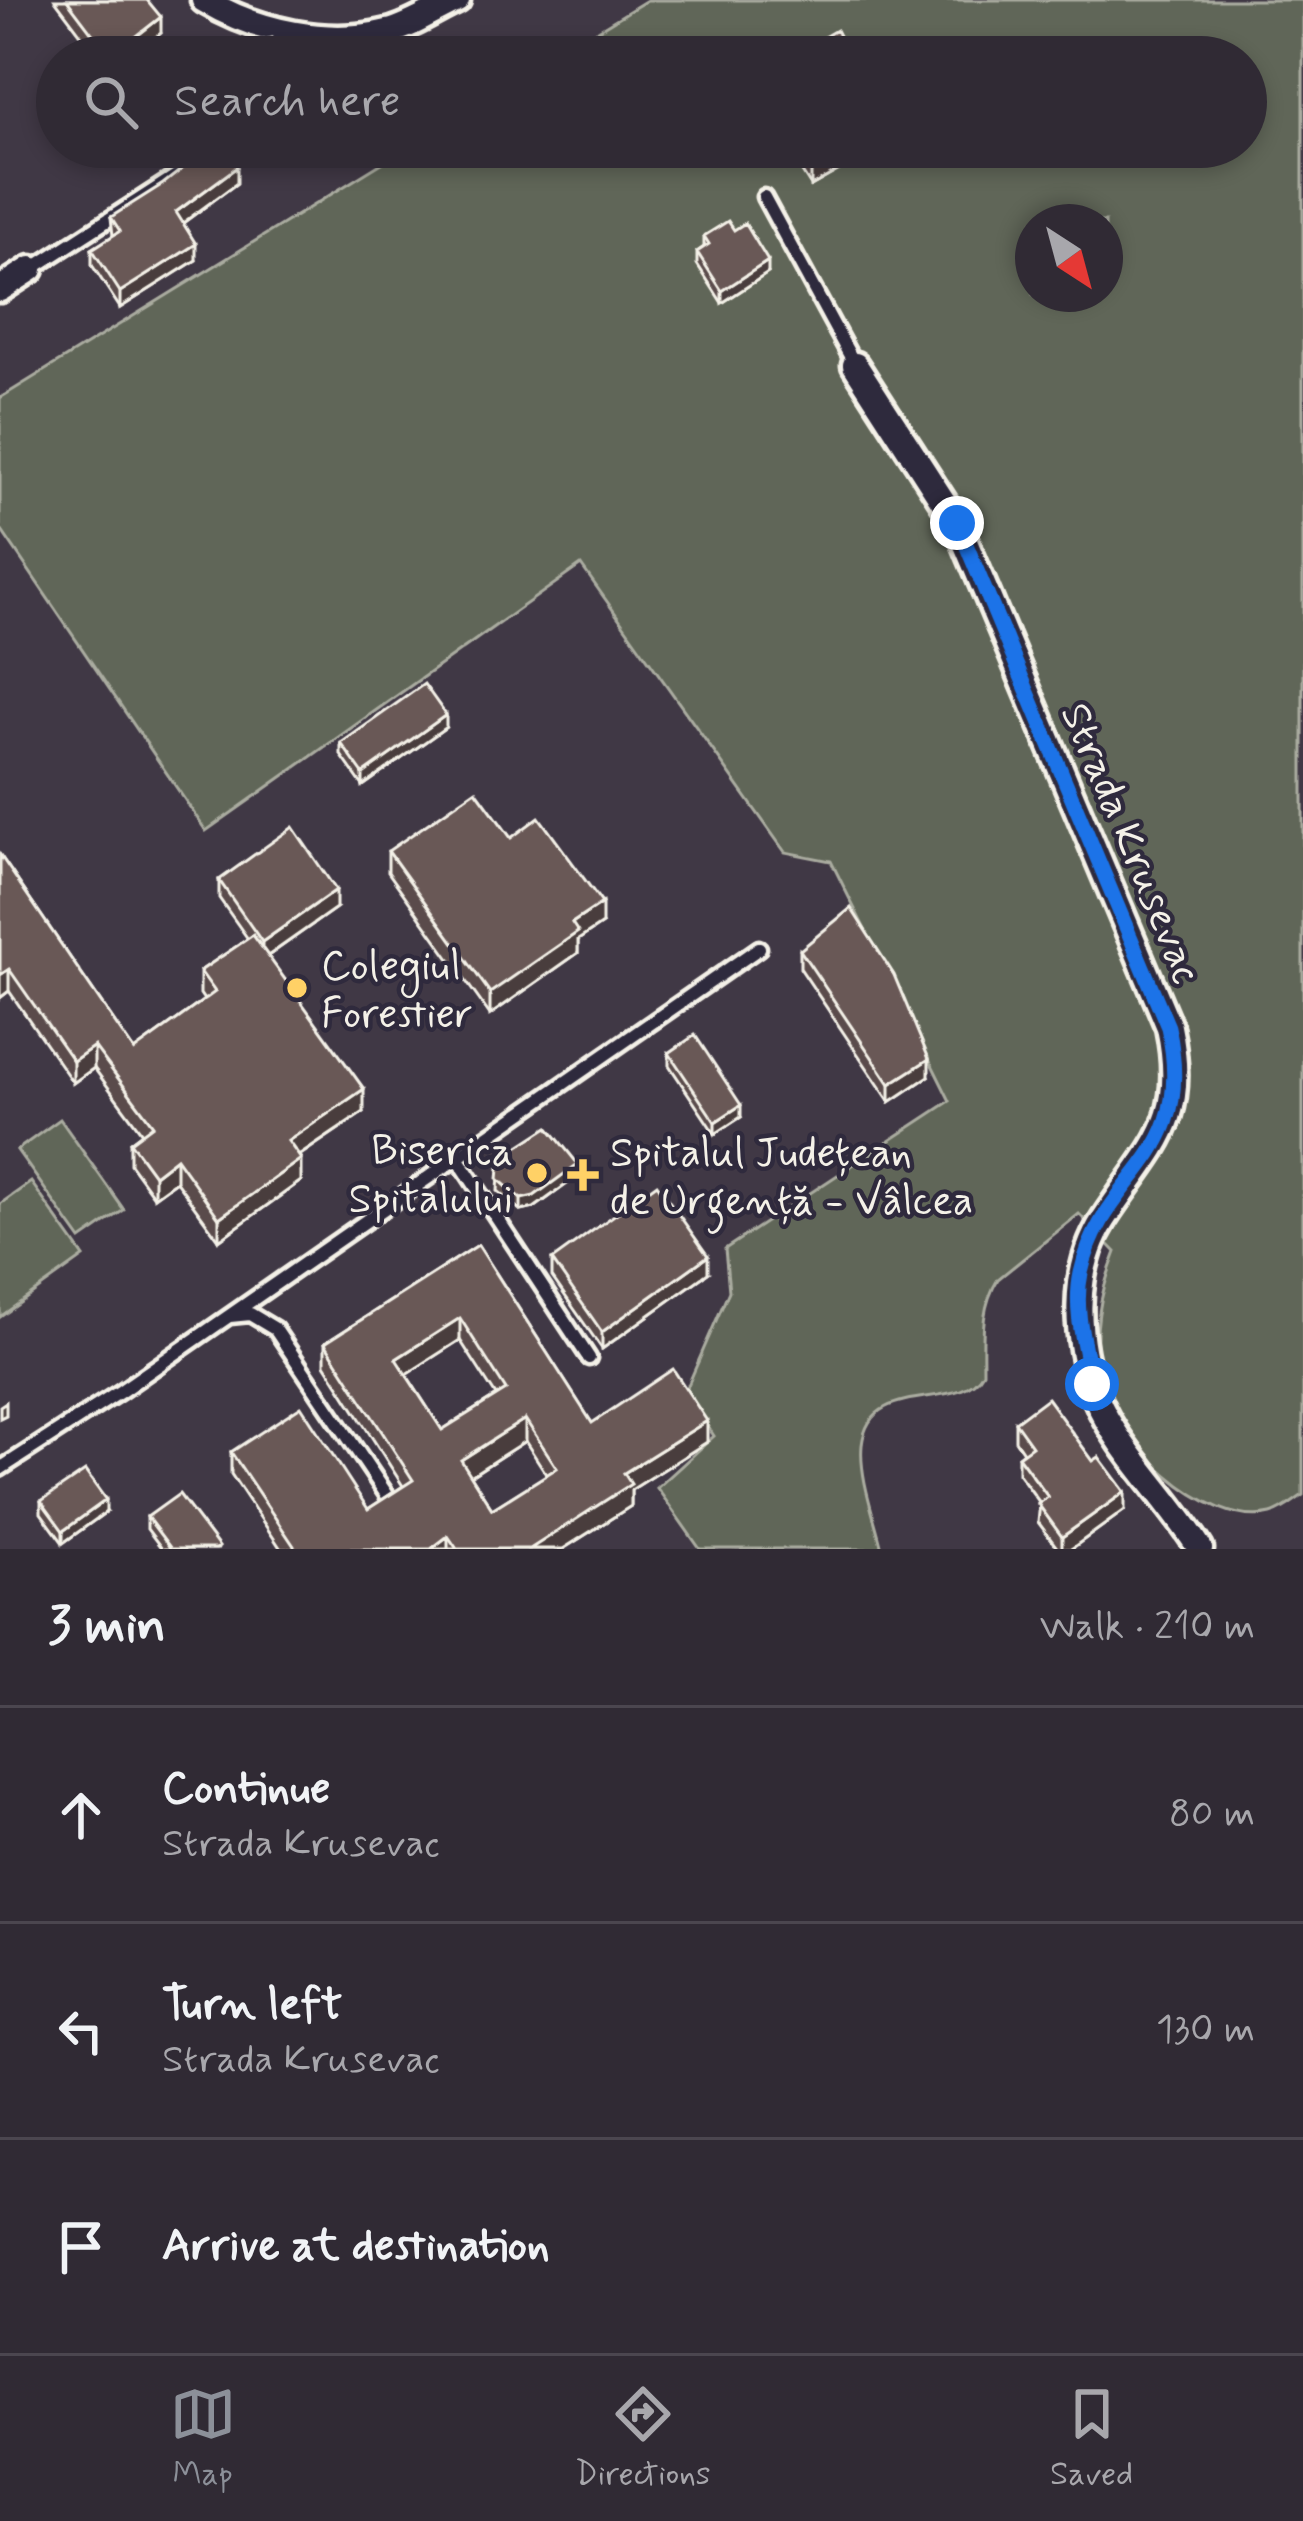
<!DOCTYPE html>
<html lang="en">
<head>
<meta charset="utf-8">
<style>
  body { margin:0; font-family:Mynerve,sans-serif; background:#38323c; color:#f1f3f6 }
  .compass { position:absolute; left:1015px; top:204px; width:108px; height:108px; border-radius:50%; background:#302a34; box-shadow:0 6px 18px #0003; rotate:144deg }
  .stop { position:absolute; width:36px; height:36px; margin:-27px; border:9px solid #1a73e8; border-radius:50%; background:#fff }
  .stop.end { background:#1a73e8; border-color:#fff; box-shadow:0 3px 12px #0008 }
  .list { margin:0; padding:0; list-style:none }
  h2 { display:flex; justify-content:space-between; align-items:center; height:156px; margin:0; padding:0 48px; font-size:51px }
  h2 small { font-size:39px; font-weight:400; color:#a8a7ac }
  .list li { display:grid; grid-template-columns:78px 1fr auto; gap:36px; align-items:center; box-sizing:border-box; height:216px; padding:0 48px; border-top:3px solid #4b464f }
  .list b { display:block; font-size:45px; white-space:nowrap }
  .list p { margin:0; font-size:39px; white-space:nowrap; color:#a8a7ac }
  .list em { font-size:39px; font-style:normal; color:#a8a7ac }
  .icon { flex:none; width:66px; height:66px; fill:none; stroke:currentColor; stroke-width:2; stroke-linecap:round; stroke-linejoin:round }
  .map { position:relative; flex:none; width:1303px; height:1549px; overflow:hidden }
  .search { position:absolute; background:#302a34; box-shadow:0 6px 18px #0003; left:36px; right:36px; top:36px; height:132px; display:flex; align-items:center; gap:30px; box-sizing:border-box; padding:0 42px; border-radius:66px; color:#a8a7ac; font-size:45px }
  .sheet { height:804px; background:#302a34 }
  nav { display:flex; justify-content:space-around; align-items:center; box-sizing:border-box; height:168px; border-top:3px solid #4b464f; background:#302a34; font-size:33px; color:#a8a7ac }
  nav a { display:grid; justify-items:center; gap:6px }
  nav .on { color:#8c9099 }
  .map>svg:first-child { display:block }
  .green { fill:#616658; stroke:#aaaca0; stroke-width:3; fill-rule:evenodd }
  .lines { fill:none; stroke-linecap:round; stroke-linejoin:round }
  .service-casing { stroke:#f4f1e8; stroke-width:21 }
  .minor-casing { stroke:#f4f1e8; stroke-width:33 }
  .service { stroke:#2f2a3d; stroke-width:12 }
  .minor { stroke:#2f2a3d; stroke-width:24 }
  .wall { fill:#5a4c4b; stroke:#f4f1e8; stroke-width:3; fill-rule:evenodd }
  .shaded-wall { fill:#4a3e3d; stroke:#f4f1e8; stroke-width:3 }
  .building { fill:#695857; stroke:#f4f1e8; stroke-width:3; fill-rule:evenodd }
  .route { stroke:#1a73e8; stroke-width:15 }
  .poi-dot { fill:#ffd166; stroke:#2f2a3d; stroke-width:4.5 }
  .labels { text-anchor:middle; stroke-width:9; stroke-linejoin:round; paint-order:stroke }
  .street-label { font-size:42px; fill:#f4f1e8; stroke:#2f2a3d }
  .poi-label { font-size:42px; fill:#f4f1e8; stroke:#2f2a3d; text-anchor:start }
</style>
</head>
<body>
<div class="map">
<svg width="1303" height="1549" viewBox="0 0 1303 1549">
  <rect width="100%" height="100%" fill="#403845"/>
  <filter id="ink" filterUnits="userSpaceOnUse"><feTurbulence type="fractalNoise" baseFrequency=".00833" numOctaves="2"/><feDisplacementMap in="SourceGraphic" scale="24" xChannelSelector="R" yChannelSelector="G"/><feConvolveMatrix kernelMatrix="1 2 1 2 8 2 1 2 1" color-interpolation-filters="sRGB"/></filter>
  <g filter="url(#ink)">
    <path class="green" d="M 647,0 L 1303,0 L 1303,1495 C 1293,1502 1282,1511 1271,1514 C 1207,1530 1113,1437 1101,1379 C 1091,1334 1100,1293 1116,1252 L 1079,1214 L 998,1279 C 980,1308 983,1339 983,1372 C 960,1415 870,1375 862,1445 C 859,1477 875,1518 882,1549 L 700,1549 L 657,1488 L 714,1436 L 685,1392 L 729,1291 L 725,1249 L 950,1101 L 831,861 L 785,852 L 581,565 L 206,831 L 0,528 L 0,398 L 408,147 L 1246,147 L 1246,57 L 554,57 ZM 1033,222 L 1105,222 L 1105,294 L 1033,294 Z
      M 60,1119 L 124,1210 L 81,1240 L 17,1150 Z
      M 31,1182 L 84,1257 L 0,1317 L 0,1204 Z"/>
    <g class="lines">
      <defs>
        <path id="service" d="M 764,197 L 855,365
          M 32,269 L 176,176
          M 456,1156 L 589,1358
          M 230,1316 L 250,1314 L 275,1329 L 387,1495
          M 0,1469 L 121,1391 L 759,948"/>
        <path id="minor" d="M 204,0 C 257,32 328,47 388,32 C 412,26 435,10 457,0
          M 0,289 L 31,269
          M 855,365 L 957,523 L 1169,1027 C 1189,1124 1152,1145 1104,1219 C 1070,1272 1075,1340 1096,1397 C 1117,1450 1170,1499 1200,1549"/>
      </defs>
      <use href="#service" class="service-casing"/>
      <use href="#minor" class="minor-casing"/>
      <use href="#service" class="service"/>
      <use href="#minor" class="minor"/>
    </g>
    <path class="wall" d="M 55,0 L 147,0 L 161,33 L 130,57 L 98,57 Z
      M 769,147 L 868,147 L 855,161 L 811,186 L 795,161 L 785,164 L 769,158 Z
      M 237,183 L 183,223 L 196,260 L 120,308 L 92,265 L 92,249 L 113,236 L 111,217 Z
      M 734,230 L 768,273 L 722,303 L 697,264 L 697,252 L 704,247 L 704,236 Z
      M 446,727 L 363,786 L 341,755 L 341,743 Z
      M 511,838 L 602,924 L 578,940 L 578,953 L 490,1015 L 388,872 L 388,851 Z
      M 0,855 L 134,1051 L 204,1000 L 200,994 L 200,971 L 248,939 L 219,898 L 219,880 L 336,908 L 268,956 L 364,1112 L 299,1156 L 301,1181 L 219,1240 L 176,1181 L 154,1197 L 130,1164 L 130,1142 L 142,1133 L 94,1068 L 73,1083 L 9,991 L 0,998 Z
      M 800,950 L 929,1076 L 890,1102 L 800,968 Z
      M 669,1053 L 741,1117 L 715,1134 L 669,1065 Z
      M 500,1158 L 578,1176 L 534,1208 L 521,1211 L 498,1191 Z
      M 478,1245 L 592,1423 L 707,1442 L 631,1490 L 631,1506 L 563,1549 L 281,1549 L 231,1474 L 231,1452 L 368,1509 L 403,1486 L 325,1364 L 325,1343 ZM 460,1340 L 496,1396 L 442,1430 L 406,1374 ZM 525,1441 L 547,1475 L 492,1509 L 471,1476 Z
      M 552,1260 L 708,1273 L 602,1349 L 552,1277 Z
      M 1015,1422 L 1125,1510 L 1071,1549 L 1058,1549 L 1038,1522 L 1040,1503 L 1018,1473 L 1018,1456 L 1023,1452 L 1015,1440 Z
      M 41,1501 L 106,1512 L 63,1543 L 41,1513 Z
      M 147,1517 L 219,1549 L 162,1549 L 147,1529 Z"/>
    <path class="shaded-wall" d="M 161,17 L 161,33 L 130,57 L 110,57 Z
      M 785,147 L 795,147 L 795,161 L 785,164 Z
      M 848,147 L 868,147 L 855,161 L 811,186 L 811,169 Z
      M 237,167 L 237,183 L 176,228 L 176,212 Z
      M 196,244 L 196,260 L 120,308 L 120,292 Z
      M 768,261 L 768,273 L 722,303 L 722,291 Z
      M 446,715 L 446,727 L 363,786 L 363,774 Z
      M 336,890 L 336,908 L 262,960 L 262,942 Z
      M 602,903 L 602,924 L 578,940 L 578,953 L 490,1015 L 490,993 L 572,923 Z
      M 9,969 L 9,991 L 0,998 L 0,975 Z
      M 94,1046 L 94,1068 L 73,1083 L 73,1061 Z
      M 929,1059 L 929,1076 L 890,1102 L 890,1084 Z
      M 364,1089 L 364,1112 L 288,1163 L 288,1141 Z
      M 741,1105 L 741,1117 L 715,1134 L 715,1122 Z
      M 176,1158 L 176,1181 L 154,1197 L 154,1175 Z
      M 301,1159 L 301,1181 L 219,1240 L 219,1218 Z
      M 578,1164 L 578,1176 L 534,1208 L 521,1211 L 521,1199 Z
      M 708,1256 L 708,1273 L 602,1349 L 602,1332 Z
      M 460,1318 L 460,1340 L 396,1381 L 396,1359 Z
      M 6,1402 L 6,1415 L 0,1418 L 0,1406 Z
      M 525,1419 L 525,1441 L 461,1482 L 461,1460 Z
      M 707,1421 L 707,1442 L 631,1490 L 631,1506 L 563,1549 L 530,1549 L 624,1473 Z
      M 1125,1492 L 1125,1510 L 1071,1549 L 1062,1549 L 1062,1537 Z
      M 106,1500 L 106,1512 L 63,1543 L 63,1531 Z
      M 448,1536 L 448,1549 L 431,1549 Z"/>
    <path class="building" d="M 67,0 L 147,0 L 161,17 L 110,57 Z
      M 836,30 L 850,57 L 789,57 Z
      M 272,38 L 276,57 L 203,57 L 202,53 Z
      M 210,147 L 223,147 L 237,167 L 176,212 L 196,244 L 120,292 L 92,249 L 120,231 L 111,217 L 163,184 Z
      M 797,147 L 848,147 L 811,169 Z
      M 728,221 L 734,230 L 745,223 L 768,261 L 722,291 L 697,252 L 709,244 L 704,236 Z
      M 424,684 L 446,715 L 363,774 L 341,743 Z
      M 476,790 L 511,838 L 539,817 L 602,903 L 572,923 L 578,932 L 490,993 L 388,851 Z
      M 293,827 L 336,890 L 262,942 L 219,880 Z
      M 0,855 L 134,1051 L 215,992 L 200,971 L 253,935 L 364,1089 L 288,1141 L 301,1159 L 219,1218 L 176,1158 L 154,1175 L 130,1142 L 153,1125 L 94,1046 L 73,1061 L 9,969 L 0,975 Z
      M 851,908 L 894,975 L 929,1059 L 890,1084 L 800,950 Z
      M 695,1035 L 741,1105 L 715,1122 L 669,1053 Z
      M 548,1127 L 578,1164 L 534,1196 L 521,1199 L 498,1179 L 500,1158 Z
      M 657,1184 L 708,1256 L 602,1332 L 552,1260 Z
      M 478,1245 L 592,1423 L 673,1369 L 707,1421 L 624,1473 L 631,1484 L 530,1549 L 457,1549 L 448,1536 L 431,1549 L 296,1549 L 231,1452 L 301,1406 L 368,1509 L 413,1480 L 325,1343 ZM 460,1318 L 506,1390 L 442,1430 L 396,1359 ZM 525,1419 L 557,1468 L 492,1509 L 461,1460 Z
      M 1047,1398 L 1093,1461 L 1099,1457 L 1125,1492 L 1062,1537 L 1038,1504 L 1048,1497 L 1018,1456 L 1032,1446 L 1015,1422 Z
      M 85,1471 L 106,1500 L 63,1531 L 41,1501 Z
      M 179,1494 L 219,1547 L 216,1549 L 171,1549 L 147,1517 Z"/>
  </g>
  <g class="lines" filter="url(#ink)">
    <path class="route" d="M 957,523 L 1168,1027 C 1198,1163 1104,1169 1081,1273 C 1073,1310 1085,1348 1092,1384"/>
  </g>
  <g class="poi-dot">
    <circle cx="297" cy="988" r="12"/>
    <circle cx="537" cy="1173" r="12"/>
    <path d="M577 1157h12v12h12v12h-12v12h-12v-12h-12v-12h12z"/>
  </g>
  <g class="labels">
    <g class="street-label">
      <text transform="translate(1133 842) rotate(67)" y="15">Strada Krusevac</text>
    </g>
    <g class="poi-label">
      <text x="321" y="979">Colegiul<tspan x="321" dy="48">Forestier</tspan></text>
      <text x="513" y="1164" text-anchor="end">Biserica<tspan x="513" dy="48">Spitalului</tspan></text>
      <text x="610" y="1166">Spitalul Județean<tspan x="610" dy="48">de Urgență - Vâlcea</tspan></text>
    </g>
  </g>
</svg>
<svg class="compass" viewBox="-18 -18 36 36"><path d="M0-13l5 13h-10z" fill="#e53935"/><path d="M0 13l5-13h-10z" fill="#a8a7ac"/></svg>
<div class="stop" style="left:1092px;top:1384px"></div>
<div class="stop end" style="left:957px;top:523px"></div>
<div class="search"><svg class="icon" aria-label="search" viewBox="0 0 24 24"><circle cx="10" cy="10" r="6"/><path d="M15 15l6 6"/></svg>Search here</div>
</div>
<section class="sheet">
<h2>3 min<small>Walk · 210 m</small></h2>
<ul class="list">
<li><svg class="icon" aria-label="ahead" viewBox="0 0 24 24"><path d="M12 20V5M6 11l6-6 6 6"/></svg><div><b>Continue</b><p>Strada Krusevac</p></div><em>80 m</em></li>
<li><svg class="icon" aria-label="left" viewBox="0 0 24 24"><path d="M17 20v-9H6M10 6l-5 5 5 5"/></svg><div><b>Turn left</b><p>Strada Krusevac</p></div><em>130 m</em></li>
<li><svg class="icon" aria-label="arrive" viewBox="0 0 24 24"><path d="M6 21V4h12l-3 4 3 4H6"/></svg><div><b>Arrive at destination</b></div></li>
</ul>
</section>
<nav>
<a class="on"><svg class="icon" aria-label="map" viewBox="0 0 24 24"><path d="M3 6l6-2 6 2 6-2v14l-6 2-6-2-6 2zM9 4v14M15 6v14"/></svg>Map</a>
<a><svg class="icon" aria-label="directions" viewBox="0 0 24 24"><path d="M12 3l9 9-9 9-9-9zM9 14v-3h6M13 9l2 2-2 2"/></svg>Directions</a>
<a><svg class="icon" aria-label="saved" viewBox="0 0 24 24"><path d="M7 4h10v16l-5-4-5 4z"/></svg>Saved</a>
</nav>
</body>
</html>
